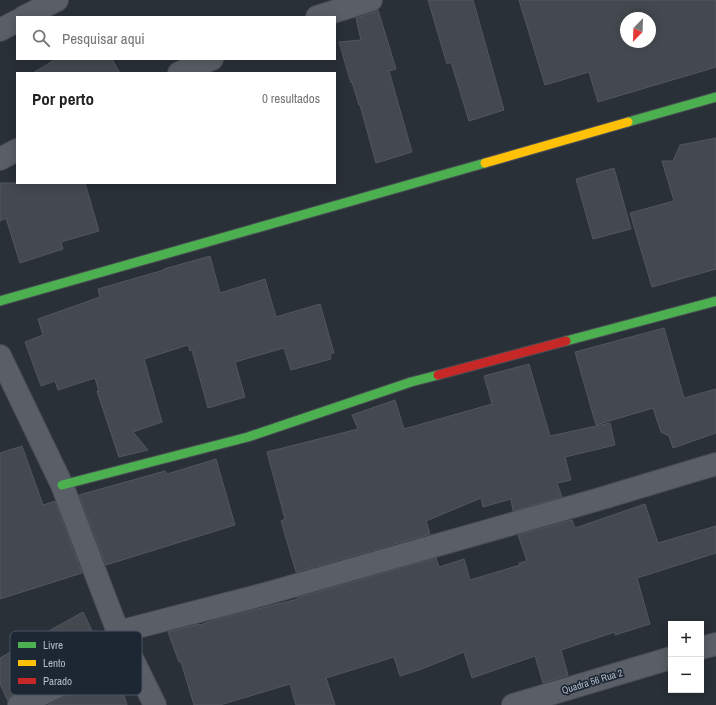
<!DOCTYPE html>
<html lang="pt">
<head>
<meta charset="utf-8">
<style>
  body { margin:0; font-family:"Archivo Narrow",sans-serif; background:#f2f2f2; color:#222 }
  .controls { position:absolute; right:12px; bottom:12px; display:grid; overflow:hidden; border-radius:0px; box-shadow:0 2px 10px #0003 }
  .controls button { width:36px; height:36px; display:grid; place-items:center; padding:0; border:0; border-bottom:1px solid #e0e0e0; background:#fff; color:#222; font:20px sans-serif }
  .compass { position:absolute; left:620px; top:12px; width:36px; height:36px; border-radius:50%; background:#fff; box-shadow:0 2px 10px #0003; rotate:203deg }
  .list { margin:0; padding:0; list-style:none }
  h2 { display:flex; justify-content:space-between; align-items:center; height:52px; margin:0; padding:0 16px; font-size:17px }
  h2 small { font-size:13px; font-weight:400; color:#767676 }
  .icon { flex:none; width:22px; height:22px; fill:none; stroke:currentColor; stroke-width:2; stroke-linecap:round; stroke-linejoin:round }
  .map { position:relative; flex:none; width:716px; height:705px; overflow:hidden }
  .search { position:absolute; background:#fff; box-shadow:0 2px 10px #0003; left:16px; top:16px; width:320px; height:44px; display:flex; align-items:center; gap:10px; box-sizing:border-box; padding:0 14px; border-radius:0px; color:#767676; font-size:15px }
  .panel { position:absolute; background:#fff; box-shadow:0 2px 10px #0003; left:16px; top:72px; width:320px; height:112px; border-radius:0px }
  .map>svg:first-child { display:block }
  .building { fill:#444950; stroke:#52575f; fill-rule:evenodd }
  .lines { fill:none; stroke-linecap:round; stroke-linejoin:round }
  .street-casing { stroke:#484c53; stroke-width:24 }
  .fast-casing { stroke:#484c53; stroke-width:11 }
  .slow-casing { stroke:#484c53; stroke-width:11 }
  .jam-casing { stroke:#484c53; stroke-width:11 }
  .street { stroke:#5a5e66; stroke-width:22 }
  .fast { stroke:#4caf50; stroke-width:9 }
  .slow { stroke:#ffc107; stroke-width:9 }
  .jam { stroke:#c62828; stroke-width:9 }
  .labels { text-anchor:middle; stroke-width:3.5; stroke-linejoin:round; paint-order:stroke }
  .street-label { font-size:10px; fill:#b4bcc9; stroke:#1d2633 }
  .key { fill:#1d2633; stroke:#4a5360; stroke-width:1 }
  .key-label { font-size:11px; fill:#b4bcc9 }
</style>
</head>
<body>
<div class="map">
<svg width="716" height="705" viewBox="0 0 716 705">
  <rect width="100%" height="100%" fill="#2a3038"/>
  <path class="building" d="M 428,0 L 473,0 L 504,110 L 469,121 L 451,62 L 447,64 Z
    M 519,0 L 716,0 L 716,67 L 598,102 L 589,72 L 545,85 ZM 626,18 L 650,18 L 650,42 L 626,42 Z
    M 378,10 L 396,69 L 389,71 L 412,152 L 376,163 L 360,105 L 359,105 L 352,82 L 351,83 L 339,42 L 361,40 L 356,18 L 375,12 Z
    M 56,59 L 112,59 L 120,73 L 33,73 Z
    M 716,138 L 716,269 L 652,287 L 630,213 L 674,201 L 662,161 L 673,161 L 680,145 Z
    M 614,168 L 631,229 L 593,239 L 576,179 Z
    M 0,183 L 85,183 L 99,231 L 61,242 L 63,249 L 20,263 L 6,218 L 0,221 Z
    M 210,256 L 220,293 L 265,279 L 276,317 L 320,304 L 334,353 L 330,354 L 331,359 L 291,370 L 284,348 L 235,362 L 245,397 L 208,408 L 192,350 L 190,351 L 188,345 L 144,359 L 162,422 L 133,432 L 148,450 L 119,457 L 97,391 L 98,391 L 99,392 L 95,378 L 58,390 L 55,381 L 41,386 L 25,342 L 43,335 L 38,319 L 100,297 L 98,289 L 164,270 L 164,269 Z
    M 664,328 L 684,398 L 716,389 L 716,433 L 673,448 L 669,436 L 661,432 L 653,408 L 596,425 L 575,352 Z
    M 529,364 L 550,436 L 610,423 L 615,445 L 565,457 L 571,480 L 557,483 L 562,497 L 513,511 L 511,499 L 483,507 L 481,498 L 426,521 L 430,534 L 296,572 L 281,521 L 285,519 L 267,452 L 358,429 L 352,415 L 395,400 L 404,429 L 492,404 L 484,376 Z
    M 22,446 L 43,505 L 55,501 L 82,573 L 0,599 L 0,453 Z
    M 216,459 L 235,525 L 106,565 L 79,495 L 165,471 L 167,474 Z
    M 645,504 L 658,543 L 716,526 L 716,553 L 637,578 L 650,624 L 615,635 L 615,632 L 561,650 L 568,675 L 543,683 L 535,656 L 472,678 L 464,652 L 422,669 L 400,676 L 394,657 L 326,678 L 335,705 L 296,705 L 290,684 L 220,705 L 194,705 L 181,662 L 179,662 L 168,632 L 199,624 L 200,625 L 217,619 L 298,599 L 297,598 L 436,558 L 439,567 L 464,559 L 470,580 L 520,565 L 519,563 L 527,561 L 518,535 L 572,520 L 575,528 Z
    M 83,612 L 96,639 L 91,656 L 14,694 L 9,698 L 8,701 L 0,684 L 0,658 Z
    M 118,676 L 127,705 L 48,705 L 93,683 Z"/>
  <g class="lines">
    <defs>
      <path id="street" d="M 24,17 L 57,0
        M 317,17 L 371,0
        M 0,30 L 17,21
        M 179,73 L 212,59
        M 0,159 L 17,150
        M 0,356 L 62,485 L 118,632 L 129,652 L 155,705
        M 118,632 L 265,594 L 596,500 L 716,464
        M 701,648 L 716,644
        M 19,705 L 129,652
        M 513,705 L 671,658"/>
      <path id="fast" d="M 628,122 L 716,97
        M 0,301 L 485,163
        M 566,341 L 716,301
        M 62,485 L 248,437 L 411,382 L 438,375"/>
      <path id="slow" d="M 485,163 L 628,122"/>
      <path id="jam" d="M 438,375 L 566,341"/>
    </defs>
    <use href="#street" class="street-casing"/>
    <use href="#fast" class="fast-casing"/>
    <use href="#slow" class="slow-casing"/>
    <use href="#jam" class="jam-casing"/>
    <use href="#street" class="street"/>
    <use href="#fast" class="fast"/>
    <use href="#slow" class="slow"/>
    <use href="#jam" class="jam"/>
  </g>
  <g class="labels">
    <g class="street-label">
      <text transform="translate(592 681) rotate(-17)" y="4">Quadra 56 Rua 2</text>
    </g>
  </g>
  <rect x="10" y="631" width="132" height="64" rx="6" class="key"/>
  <rect x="18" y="642" width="18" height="6" fill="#4caf50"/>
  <rect x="18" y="660" width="18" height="6" fill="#ffc107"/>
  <rect x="18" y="678" width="18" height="6" fill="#c62828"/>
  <g class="key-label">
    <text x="43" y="649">Livre</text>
    <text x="43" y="667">Lento</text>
    <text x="43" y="685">Parado</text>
  </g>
</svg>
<div class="controls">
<button>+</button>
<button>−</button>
</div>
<svg class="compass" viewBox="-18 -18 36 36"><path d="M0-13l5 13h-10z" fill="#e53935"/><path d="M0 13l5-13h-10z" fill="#767676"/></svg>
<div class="search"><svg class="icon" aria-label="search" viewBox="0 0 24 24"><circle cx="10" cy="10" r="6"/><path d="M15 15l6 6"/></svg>Pesquisar aqui</div>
<section class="panel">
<h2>Por perto<small>0 resultados</small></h2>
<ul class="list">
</ul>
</section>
</div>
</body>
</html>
